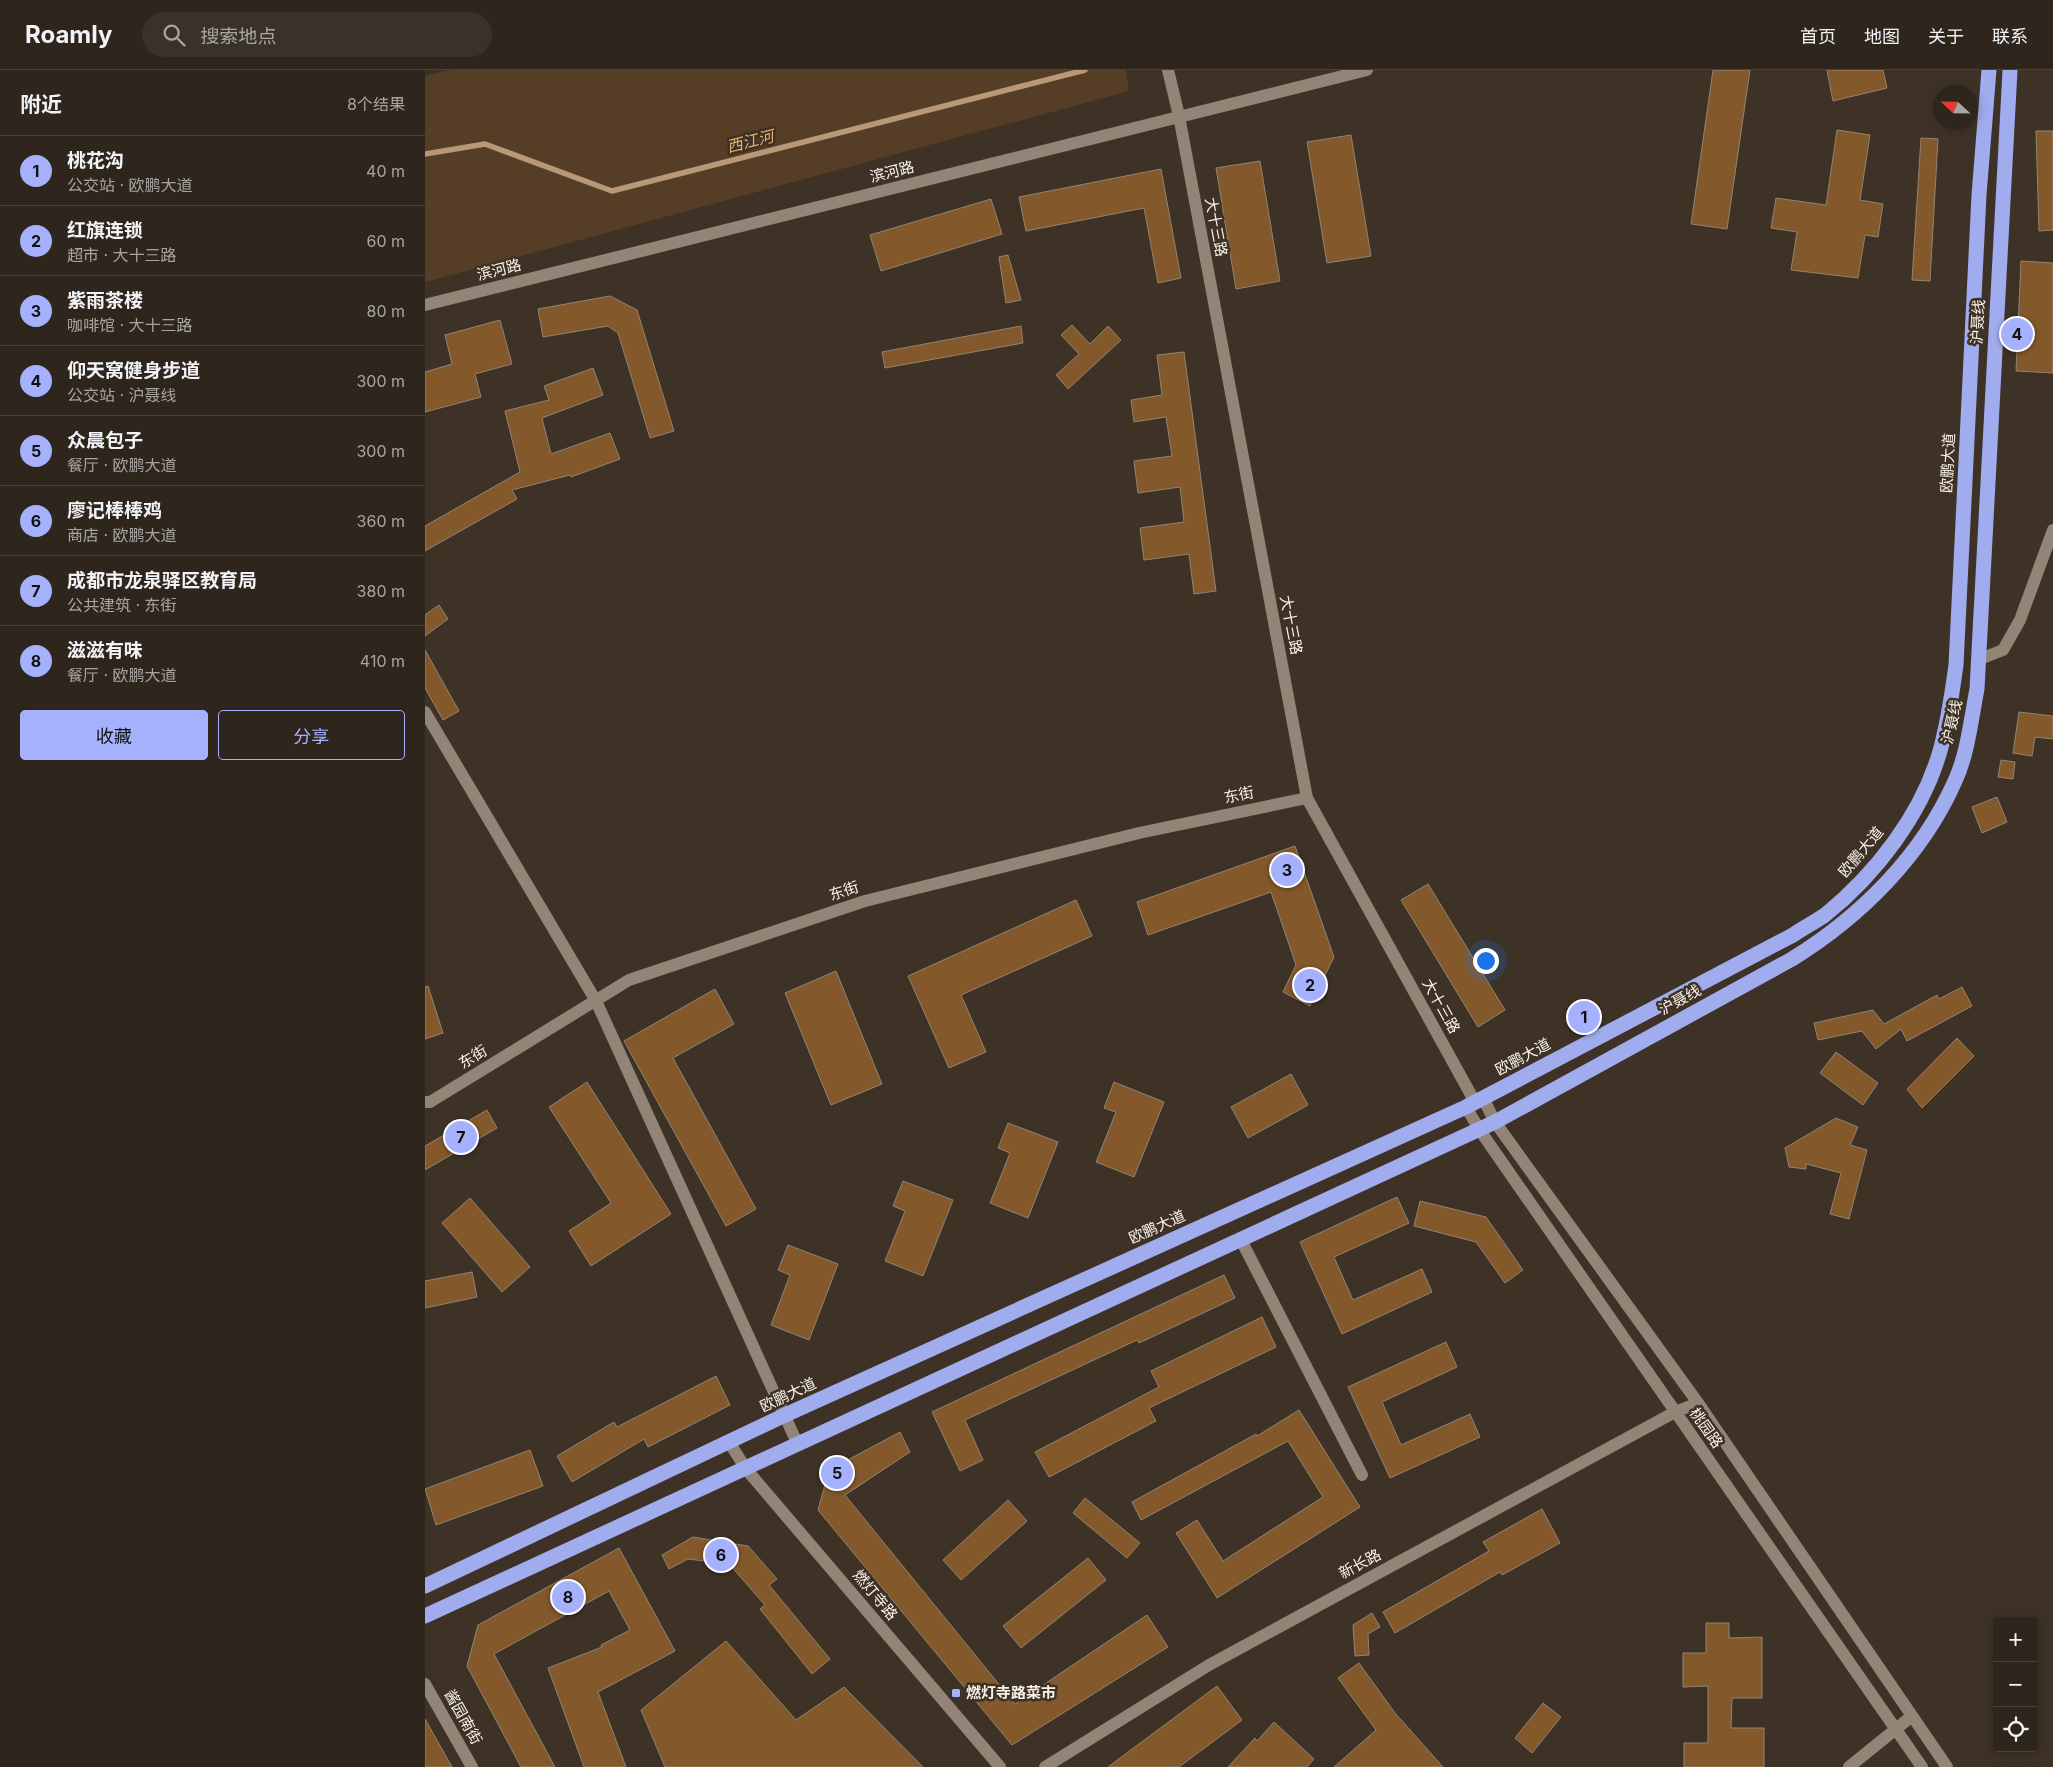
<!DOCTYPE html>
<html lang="zh">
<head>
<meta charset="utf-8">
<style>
  body { margin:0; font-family:Inter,"Noto Sans SC",sans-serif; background:#3a3229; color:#f1f3f6 }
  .controls { position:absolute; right:15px; bottom:15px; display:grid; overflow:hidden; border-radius:5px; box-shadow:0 2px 12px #0003 }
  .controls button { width:45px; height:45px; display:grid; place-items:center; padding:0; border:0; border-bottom:1px solid #49433b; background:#2e261c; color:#f1f3f6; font:25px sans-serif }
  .compass { position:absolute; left:1508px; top:15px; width:45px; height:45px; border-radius:50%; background:#2e261c; box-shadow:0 2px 12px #0003; rotate:292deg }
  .you { position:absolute; left:1060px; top:890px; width:18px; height:18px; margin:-12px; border:4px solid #fff; border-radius:50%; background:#1a73e8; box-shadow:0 0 0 8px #1a73e833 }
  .badge { display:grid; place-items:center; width:32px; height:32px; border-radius:50%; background:#a5b1fc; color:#111; font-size:16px; font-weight:700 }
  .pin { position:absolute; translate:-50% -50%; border:2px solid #fff; box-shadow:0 1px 5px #0006 }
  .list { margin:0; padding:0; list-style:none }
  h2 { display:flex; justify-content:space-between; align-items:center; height:65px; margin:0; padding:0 20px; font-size:21px }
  h2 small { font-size:16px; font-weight:400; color:#a7a5a3 }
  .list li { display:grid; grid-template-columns:32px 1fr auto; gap:15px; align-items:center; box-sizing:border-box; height:70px; padding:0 20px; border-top:1px solid #49433b }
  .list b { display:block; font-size:19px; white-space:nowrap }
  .list p { margin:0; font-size:16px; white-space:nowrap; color:#a7a5a3 }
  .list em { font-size:16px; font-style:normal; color:#a7a5a3 }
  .actions { display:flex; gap:10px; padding:15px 20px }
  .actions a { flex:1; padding:11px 0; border:1px solid #a5b1fc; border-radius:5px; text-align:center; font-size:18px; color:#a5b1fc }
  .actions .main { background:#a5b1fc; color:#111 }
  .icon { flex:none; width:28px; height:28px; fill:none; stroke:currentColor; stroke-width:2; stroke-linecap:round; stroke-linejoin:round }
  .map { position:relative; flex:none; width:1628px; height:1697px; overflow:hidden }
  header { display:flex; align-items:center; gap:30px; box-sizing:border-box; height:70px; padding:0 25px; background:#2e261c; border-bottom:1px solid #49433b }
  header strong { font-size:24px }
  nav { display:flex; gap:28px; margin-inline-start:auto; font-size:18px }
  .search { width:350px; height:45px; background:#3a3229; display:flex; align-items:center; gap:12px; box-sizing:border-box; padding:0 18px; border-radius:28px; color:#a7a5a3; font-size:19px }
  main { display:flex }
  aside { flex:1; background:#2e261c }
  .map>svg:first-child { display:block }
  .green { fill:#563e26 }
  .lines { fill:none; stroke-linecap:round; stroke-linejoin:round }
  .stream { stroke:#b99876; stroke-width:5.5 }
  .building { fill:#83592b; stroke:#928375 }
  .street { stroke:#928476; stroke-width:12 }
  .secondary { stroke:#928476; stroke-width:12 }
  .highway { stroke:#a1acee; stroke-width:15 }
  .poi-dot { fill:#a5b1fc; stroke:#3e3226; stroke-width:2 }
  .labels { text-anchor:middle; stroke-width:5; stroke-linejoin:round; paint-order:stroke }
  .street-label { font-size:15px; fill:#faf2ea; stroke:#3e3226 }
  .poi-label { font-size:15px; font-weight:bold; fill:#faf2ea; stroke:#3e3226; text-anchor:start }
  .water-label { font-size:16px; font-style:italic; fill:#efaf6c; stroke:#3e3226 }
</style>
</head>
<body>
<header>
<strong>Roamly</strong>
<div class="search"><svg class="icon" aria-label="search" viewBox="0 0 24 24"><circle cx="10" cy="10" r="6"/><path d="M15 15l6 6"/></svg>搜索地点</div>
<nav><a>首页</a><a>地图</a><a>关于</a><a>联系</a></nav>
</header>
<main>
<aside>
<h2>附近<small>8个结果</small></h2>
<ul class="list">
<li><span class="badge">1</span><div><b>桃花沟</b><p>公交站 · 欧鹏大道</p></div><em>40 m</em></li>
<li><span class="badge">2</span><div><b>红旗连锁</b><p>超市 · 大十三路</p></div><em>60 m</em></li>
<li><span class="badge">3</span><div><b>紫雨茶楼</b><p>咖啡馆 · 大十三路</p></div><em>80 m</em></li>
<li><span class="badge">4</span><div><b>仰天窝健身步道</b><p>公交站 · 沪聂线</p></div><em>300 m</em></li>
<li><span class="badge">5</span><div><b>众晨包子</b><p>餐厅 · 欧鹏大道</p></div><em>300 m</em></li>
<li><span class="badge">6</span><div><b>廖记棒棒鸡</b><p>商店 · 欧鹏大道</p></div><em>360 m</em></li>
<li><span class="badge">7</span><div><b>成都市龙泉驿区教育局</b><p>公共建筑 · 东街</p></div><em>380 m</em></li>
<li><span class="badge">8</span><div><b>滋滋有味</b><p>餐厅 · 欧鹏大道</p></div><em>410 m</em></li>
</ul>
<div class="actions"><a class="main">收藏</a><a>分享</a></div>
</aside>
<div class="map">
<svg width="1628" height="1697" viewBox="0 0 1628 1697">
  <rect width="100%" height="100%" fill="#3e3226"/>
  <path class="green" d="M 26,0 L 701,0 L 704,21 L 0,212 L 0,6 Z"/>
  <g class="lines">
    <path class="stream" d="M 0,84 L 60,74 L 187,121 L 660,0"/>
  </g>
  <path class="building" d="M 1288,0 L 1325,0 L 1302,159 L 1266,154 Z
    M 1402,0 L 1458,0 L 1462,18 L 1408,31 Z
    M 1412,60 L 1445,65 L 1435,130 L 1458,134 L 1453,167 L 1440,165 L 1433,208 L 1366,200 L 1372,162 L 1346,158 L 1351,128 L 1401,135 Z
    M 1611,61 L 1628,61 L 1628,160 L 1614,161 Z
    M 926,65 L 946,186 L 902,193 L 882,72 Z
    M 1496,68 L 1513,69 L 1505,211 L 1487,210 Z
    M 835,91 L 855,211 L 811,219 L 791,98 Z
    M 736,99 L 756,208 L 733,213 L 719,138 L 601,161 L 594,127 Z
    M 566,129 L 577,164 L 456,201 L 445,165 Z
    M 583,185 L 596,230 L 581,233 L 574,187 Z
    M 1596,191 L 1628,193 L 1628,303 L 1591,301 Z
    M 185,226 L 212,240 L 249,361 L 225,368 L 193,263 L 183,256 L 118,267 L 113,239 Z
    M 75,250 L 87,294 L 50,304 L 56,327 L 0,342 L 0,302 L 27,294 L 20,265 Z
    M 647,255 L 665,274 L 683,256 L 696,270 L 643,319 L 631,305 L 654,284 L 636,265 Z
    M 596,256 L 598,273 L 460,298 L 457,282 Z
    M 759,282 L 791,521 L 769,524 L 764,484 L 719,490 L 715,458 L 759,452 L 755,417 L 713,423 L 709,391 L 747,386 L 741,347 L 709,352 L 706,330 L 737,325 L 732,285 Z
    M 168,298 L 178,325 L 117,348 L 126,384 L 185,363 L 195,389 L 146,407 L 145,405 L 87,420 L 92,429 L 0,481 L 0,456 L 95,402 L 80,341 L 124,330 L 119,316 Z
    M 14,535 L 23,549 L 0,566 L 0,545 Z
    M 0,580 L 34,641 L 18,650 L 0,618 Z
    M 1594,642 L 1628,646 L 1628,669 L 1610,667 L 1607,686 L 1588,683 Z
    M 1576,690 L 1590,692 L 1588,709 L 1573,707 Z
    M 1572,727 L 1582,752 L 1557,763 L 1547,737 Z
    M 870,776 L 909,887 L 885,936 L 858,922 L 871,895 L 846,822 L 723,865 L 712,832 Z
    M 1003,814 L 1080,940 L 1053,957 L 976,830 Z
    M 651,830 L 667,866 L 536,925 L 561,982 L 524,998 L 483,906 Z
    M 411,901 L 457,1014 L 406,1035 L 360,923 Z
    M 3,916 L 18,963 L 0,969 L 0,917 Z
    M 1537,917 L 1547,936 L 1482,971 L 1476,959 L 1451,979 L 1437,961 L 1393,970 L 1389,953 L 1448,940 L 1459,954 L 1512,925 L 1514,929 Z
    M 290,919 L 309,954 L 248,988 L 331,1139 L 301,1156 L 199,971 Z
    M 1532,968 L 1549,986 L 1497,1038 L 1482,1019 Z
    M 1411,982 L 1453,1013 L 1438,1035 L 1395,1003 Z
    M 866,1004 L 883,1035 L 823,1068 L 806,1037 Z
    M 162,1012 L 246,1144 L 166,1196 L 144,1161 L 186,1133 L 124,1037 Z
    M 689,1012 L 739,1032 L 709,1107 L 671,1092 L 691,1042 L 679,1038 Z
    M 62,1040 L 72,1058 L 0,1100 L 0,1076 Z
    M 1411,1048 L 1433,1057 L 1425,1075 L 1442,1080 L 1424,1149 L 1405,1144 L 1416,1103 L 1381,1094 L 1381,1099 L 1364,1097 L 1360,1078 Z
    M 583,1053 L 633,1072 L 603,1148 L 565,1133 L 585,1083 L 573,1078 Z
    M 478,1111 L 528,1130 L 498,1206 L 460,1191 L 480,1141 L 468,1136 Z
    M 972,1127 L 984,1153 L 909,1187 L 928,1230 L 997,1199 L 1007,1222 L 917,1264 L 875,1172 Z
    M 45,1128 L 105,1197 L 77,1222 L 17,1153 Z
    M 995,1131 L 1061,1147 L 1098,1200 L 1080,1213 L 1051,1172 L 989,1156 Z
    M 363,1175 L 413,1194 L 384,1270 L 346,1255 L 365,1205 L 353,1200 Z
    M 47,1202 L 52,1227 L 0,1238 L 0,1211 Z
    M 799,1205 L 810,1228 L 714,1273 L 712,1270 L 540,1350 L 558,1390 L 535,1401 L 507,1342 Z
    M 837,1247 L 851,1277 L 724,1338 L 731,1351 L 624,1407 L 610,1382 L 734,1317 L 726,1301 Z
    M 1021,1272 L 1032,1297 L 957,1332 L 976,1375 L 1045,1344 L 1055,1367 L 965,1408 L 923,1317 Z
    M 291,1306 L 305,1335 L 223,1377 L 219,1369 L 147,1412 L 132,1386 L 189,1352 L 192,1357 Z
    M 874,1340 L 935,1437 L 792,1528 L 751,1463 L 772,1450 L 798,1491 L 898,1427 L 863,1371 L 716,1450 L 707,1432 L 831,1364 L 832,1366 Z
    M 475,1362 L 485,1382 L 420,1425 L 590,1634 L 722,1545 L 743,1577 L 587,1675 L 393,1440 L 404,1400 Z
    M 105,1380 L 118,1416 L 11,1455 L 0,1419 Z
    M 660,1428 L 715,1473 L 702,1488 L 648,1443 Z
    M 583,1430 L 602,1451 L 536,1510 L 518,1490 Z
    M 1117,1439 L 1135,1473 L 1077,1505 L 1075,1502 L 970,1563 L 958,1542 L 1064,1481 L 1058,1472 Z
    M 268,1467 L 323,1476 L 352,1509 L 344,1515 L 405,1589 L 387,1604 L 335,1539 L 340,1535 L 304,1494 L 263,1489 L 244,1499 L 237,1485 Z
    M 194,1478 L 250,1581 L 173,1622 L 201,1697 L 159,1697 L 123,1598 L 177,1577 L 176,1575 L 205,1560 L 184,1521 L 69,1584 L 130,1697 L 96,1697 L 42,1596 L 53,1555 Z
    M 663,1488 L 681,1510 L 596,1578 L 578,1556 Z
    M 947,1543 L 955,1557 L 943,1564 L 944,1585 L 930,1586 L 928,1555 Z
    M 1281,1553 L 1304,1553 L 1304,1568 L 1337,1567 L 1337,1628 L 1307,1628 L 1306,1658 L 1339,1658 L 1339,1697 L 1259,1697 L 1259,1673 L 1283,1673 L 1283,1616 L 1258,1617 L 1258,1583 L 1281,1583 Z
    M 301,1571 L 371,1650 L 419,1617 L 498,1697 L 240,1697 L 216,1640 Z
    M 934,1593 L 970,1643 L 1018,1697 L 909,1697 L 951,1660 L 913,1608 Z
    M 792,1616 L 817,1650 L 754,1697 L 683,1697 Z
    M 1118,1633 L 1136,1647 L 1107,1683 L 1090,1668 Z
    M 0,1649 L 27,1697 L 0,1697 Z
    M 849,1652 L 889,1689 L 882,1697 L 803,1697 L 830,1668 L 832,1671 Z"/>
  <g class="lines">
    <path class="street" d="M 0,642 L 171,931 L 373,1375
      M 0,1032 L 5,1032 L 204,910 L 440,831 L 714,763 L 882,728
      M 816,1170 L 937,1405
      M 620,1697 L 784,1595 L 1250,1342 L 1273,1333
      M 1424,1697 L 1487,1646"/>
    <path class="secondary" d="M 743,0 L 754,46 L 882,728 L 1050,1032
      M 0,235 L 942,0
      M 1555,589 L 1578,580 L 1595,550 L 1628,460
      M 1058,1028 L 1070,1052 L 1273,1333 L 1522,1697
      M 1041,1037 L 1054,1059 L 1497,1697
      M 304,1372 L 321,1399 L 575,1697
      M 0,1614 L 47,1697"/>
    <path class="highway" d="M 0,1516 L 358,1346 L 1041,1037 L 1368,865 C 1378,858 1390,852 1400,845 C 1451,804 1497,744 1515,681 C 1523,653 1527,624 1531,595 L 1554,125 L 1564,0
      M 0,1546 L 1070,1052 L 1367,889 C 1435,847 1497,786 1530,711 C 1543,683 1546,649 1552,619 L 1585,0"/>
  </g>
  <rect class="poi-dot" x="526" y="1618" width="10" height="10" rx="2.5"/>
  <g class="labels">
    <g class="street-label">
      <text transform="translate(467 102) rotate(-14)" y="5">滨河路</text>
      <text transform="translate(791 157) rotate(79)" y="5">大十三路</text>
      <text transform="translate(74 200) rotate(-14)" y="5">滨河路</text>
      <text transform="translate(1553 252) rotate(-87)" y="5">沪聂线</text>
      <text transform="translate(1523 393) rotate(-87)" y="5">欧鹏大道</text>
      <text transform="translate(866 555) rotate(79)" y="5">大十三路</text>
      <text transform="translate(1527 652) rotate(-77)" y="5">沪聂线</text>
      <text transform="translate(814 725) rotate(-12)" y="5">东街</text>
      <text transform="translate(1436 782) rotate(-50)" y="5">欧鹏大道</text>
      <text transform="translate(419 821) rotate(-18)" y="5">东街</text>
      <text transform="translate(1255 930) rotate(-29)" y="5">沪聂线</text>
      <text transform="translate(1016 936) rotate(61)" y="5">大十三路</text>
      <text transform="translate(48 987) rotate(-31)" y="5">东街</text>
      <text transform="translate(1098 987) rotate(-28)" y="5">欧鹏大道</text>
      <text transform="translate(732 1157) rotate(-24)" y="5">欧鹏大道</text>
      <text transform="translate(363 1325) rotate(-25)" y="5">欧鹏大道</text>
      <text transform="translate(1281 1358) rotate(55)" y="5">桃园路</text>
      <text transform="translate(935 1494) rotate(-28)" y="5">新长路</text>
      <text transform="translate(450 1525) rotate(50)" y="5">燃灯寺路</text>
      <text transform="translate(38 1647) rotate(61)" y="5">酱园南街</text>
    </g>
    <g class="poi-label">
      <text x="541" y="1628">燃灯寺路菜市</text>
    </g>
    <g class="water-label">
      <text transform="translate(325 71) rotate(-14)" y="6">西江河</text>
    </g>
  </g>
</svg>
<div class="controls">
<button>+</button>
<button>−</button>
<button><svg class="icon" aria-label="locate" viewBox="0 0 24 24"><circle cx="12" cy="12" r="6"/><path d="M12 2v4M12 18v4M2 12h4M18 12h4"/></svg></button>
</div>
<svg class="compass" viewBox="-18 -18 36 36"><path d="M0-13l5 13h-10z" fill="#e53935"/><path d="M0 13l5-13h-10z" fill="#a7a5a3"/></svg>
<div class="you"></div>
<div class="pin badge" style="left:1159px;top:947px">1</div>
<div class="pin badge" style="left:885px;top:915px">2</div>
<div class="pin badge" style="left:862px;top:800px">3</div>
<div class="pin badge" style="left:1592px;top:264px">4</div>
<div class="pin badge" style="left:412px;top:1403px">5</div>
<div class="pin badge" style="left:296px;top:1485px">6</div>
<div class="pin badge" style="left:36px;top:1067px">7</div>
<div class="pin badge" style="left:143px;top:1527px">8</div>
</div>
</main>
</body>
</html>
